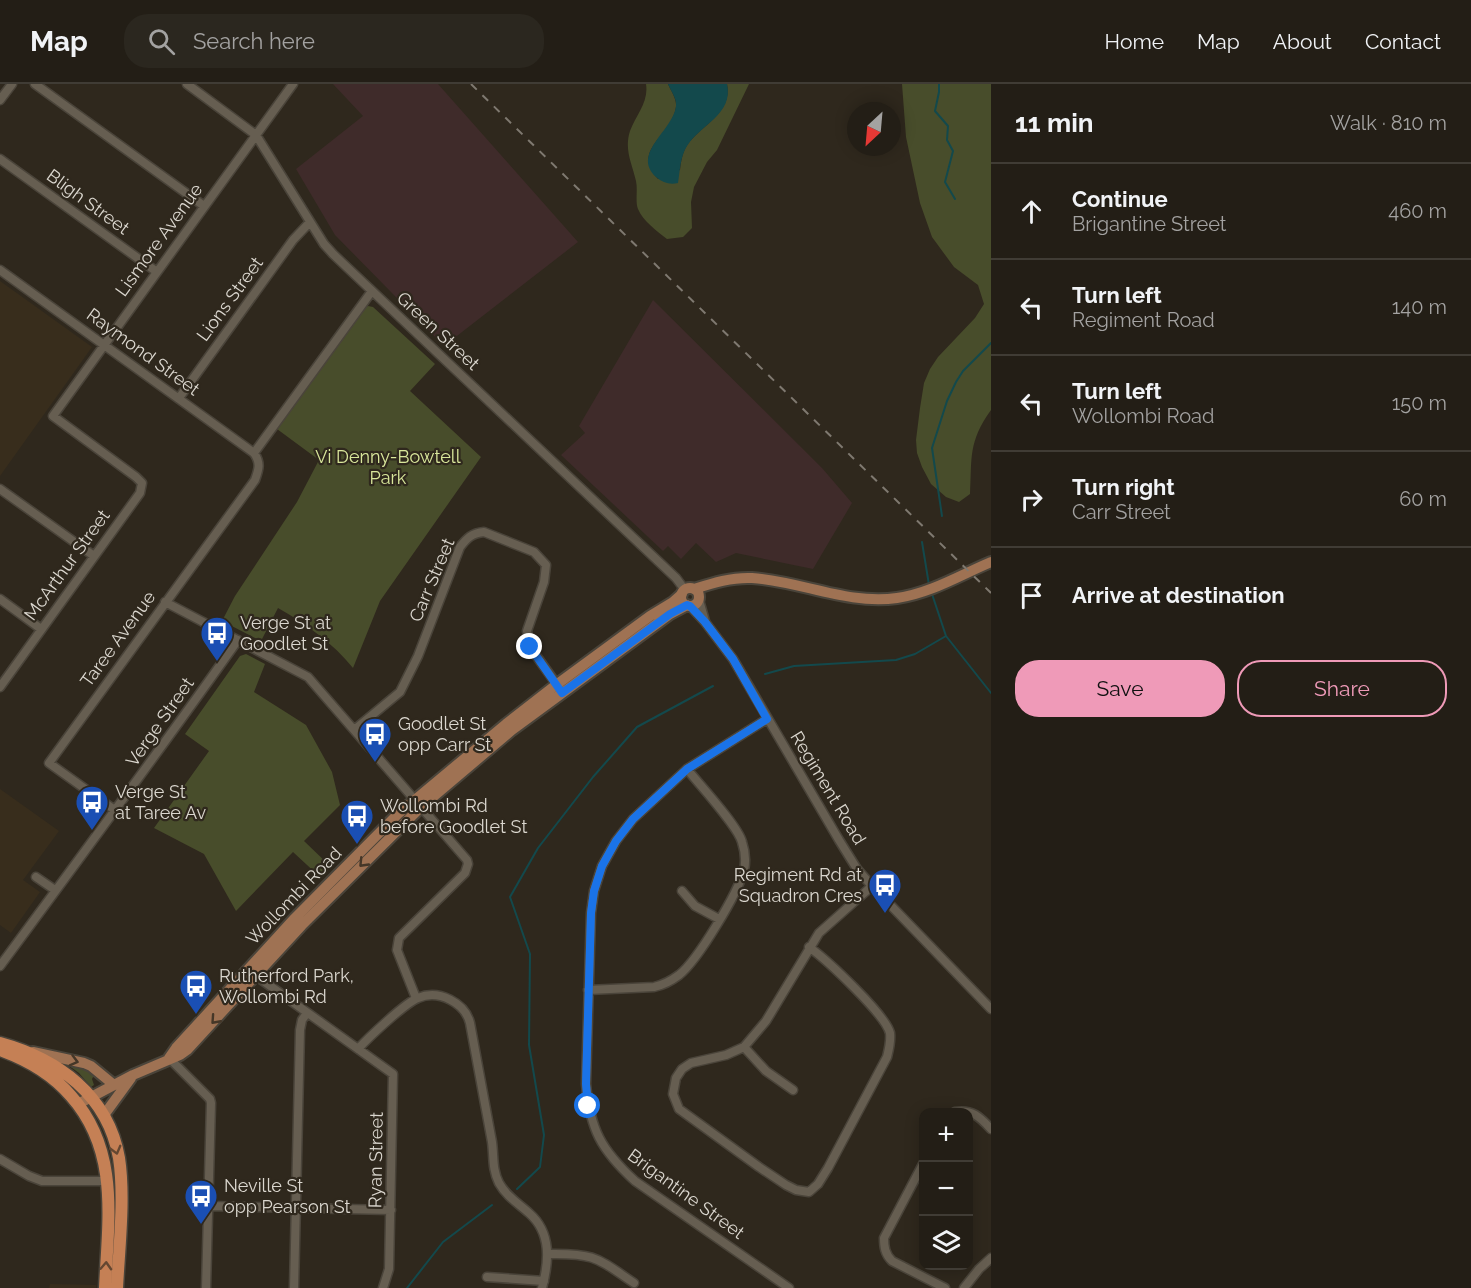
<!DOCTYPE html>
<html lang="en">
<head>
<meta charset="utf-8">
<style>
  body { margin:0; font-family:Raleway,sans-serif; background:#2b271f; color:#f1f3f6 }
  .controls { position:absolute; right:18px; bottom:18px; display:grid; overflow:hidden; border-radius:12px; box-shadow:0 3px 15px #0003 }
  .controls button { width:54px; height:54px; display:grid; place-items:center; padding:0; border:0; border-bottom:2px solid #403c35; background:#231e16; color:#f1f3f6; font:30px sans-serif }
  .compass { position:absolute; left:847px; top:18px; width:54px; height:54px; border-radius:50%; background:#231e16; box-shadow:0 3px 15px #0003; rotate:206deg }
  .stop { position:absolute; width:18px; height:18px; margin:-14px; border:4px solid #1a73e8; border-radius:50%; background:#fff }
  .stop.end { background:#1a73e8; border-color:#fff; box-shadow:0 2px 6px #0008 }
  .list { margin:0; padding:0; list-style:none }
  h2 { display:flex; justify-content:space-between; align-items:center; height:78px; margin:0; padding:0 24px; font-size:26px }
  h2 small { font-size:20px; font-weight:400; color:#a3a2a1 }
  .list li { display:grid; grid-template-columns:39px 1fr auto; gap:18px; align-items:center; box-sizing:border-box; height:96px; padding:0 24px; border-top:2px solid #403c35 }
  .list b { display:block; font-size:22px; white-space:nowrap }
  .list p { margin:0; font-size:20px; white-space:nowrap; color:#a3a2a1 }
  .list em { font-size:20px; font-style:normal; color:#a3a2a1 }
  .actions { display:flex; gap:12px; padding:18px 24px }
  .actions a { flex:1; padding:14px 0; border:2px solid #ef9ab8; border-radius:24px; text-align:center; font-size:21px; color:#ef9ab8 }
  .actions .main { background:#ef9ab8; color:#111 }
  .icon { flex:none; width:33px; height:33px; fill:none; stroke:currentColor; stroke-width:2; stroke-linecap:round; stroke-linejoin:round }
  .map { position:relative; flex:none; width:991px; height:1204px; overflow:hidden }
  header { display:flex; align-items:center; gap:36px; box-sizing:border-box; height:84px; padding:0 30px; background:#231e16; border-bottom:2px solid #403c35 }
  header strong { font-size:28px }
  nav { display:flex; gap:33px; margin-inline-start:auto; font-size:21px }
  .search { width:420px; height:54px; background:#2b271f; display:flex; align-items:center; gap:15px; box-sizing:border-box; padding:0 21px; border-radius:24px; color:#a3a2a1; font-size:22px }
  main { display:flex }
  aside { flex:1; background:#231e16 }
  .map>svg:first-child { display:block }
  .built { fill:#382d1c }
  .industrial { fill:#3f2b2a }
  .green { fill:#484d2b }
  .water { fill:#13494c }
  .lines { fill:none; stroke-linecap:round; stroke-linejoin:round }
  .stream { stroke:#13494c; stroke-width:2 }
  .minor-casing { stroke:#4a443a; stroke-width:11 }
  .major-casing { stroke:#4a443a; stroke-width:14 }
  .highway-casing { stroke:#4a443a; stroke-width:15 }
  .minor { stroke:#665e51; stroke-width:8 }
  .major { stroke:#9f7253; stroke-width:10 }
  .highway { stroke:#c58055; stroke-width:12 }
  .rail { stroke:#7f7970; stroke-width:2; stroke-dasharray:8 8; stroke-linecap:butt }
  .oneway { stroke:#453728 }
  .oneway2 { stroke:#644731 }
  .route { stroke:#1a73e8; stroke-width:8 }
  .labels { text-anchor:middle; stroke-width:4.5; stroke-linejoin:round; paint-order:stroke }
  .street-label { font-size:18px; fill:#dbd7cf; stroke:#2f281d }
  .park-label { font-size:18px; fill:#d9e79b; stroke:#2f281d }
  .poi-label { font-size:18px; fill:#dbd7cf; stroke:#2f281d; text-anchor:start }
</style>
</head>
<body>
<header>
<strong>Map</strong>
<div class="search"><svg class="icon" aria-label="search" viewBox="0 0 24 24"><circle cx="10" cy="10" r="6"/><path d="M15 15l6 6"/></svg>Search here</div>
<nav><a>Home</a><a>Map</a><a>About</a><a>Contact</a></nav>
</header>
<main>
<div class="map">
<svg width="991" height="1204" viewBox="0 0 991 1204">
  <rect width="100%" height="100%" fill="#2f281d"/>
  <path class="built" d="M 0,197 L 92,263 L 0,392 Z
    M 0,705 L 59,747 L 23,796 L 40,808 L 11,849 L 0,841 Z
    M 50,1200 L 96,1201 L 96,1204 L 49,1204 Z"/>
  <path class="industrial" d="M 333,0 L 438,0 L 578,158 L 444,262 L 335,151 L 296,85 L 363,32 Z
    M 653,216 L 822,384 L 852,419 L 813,485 L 736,469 L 716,478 L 696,459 L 681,475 L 668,462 L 663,467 L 561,371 L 585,349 L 579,342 Z"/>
  <path class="green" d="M 646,0 L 668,0 C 671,7 677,15 676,23 C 672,52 630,66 658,95 L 680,86 C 681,78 682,70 686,63 C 699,42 733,30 727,0 L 749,0 L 717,66 L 707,78 L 694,103 L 691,118 L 692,144 L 683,153 L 667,155 C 657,147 643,137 638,125 C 635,117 638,106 636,97 C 632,79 624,66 630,47 C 636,31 649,18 646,0 Z
    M 902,0 L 991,0 L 991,326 C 968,358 972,374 970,410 L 959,418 L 946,413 L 931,400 L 922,383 L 917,369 L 916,356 L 920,324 L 924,299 L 930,285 L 938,273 L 975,234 L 984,220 L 978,201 L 954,183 L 932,153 L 920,119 L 906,53 Z
    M 368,222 L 373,223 L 435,280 L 410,307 L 481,373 L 380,517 L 353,584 C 334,560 305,539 278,524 L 261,557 L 222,537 L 235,512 L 297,418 L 319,376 L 277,345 L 364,224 Z
    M 246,570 L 265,580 L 254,608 L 306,641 L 332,688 L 340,721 L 304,757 L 330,782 L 320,793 L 293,768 L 236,827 L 204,770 L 154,744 L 209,667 L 185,650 L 240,572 Z
    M 61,976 L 82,982 L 95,989 L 92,995 L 94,1001 L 91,1003 L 79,989 Z"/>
  <path class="water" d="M 668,0 L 727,0 C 734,30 700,41 687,62 C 680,73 680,87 678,99 C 670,101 663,99 656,93 C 631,69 673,47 676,22 C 677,15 671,7 668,0 Z"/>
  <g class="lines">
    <path class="stream" d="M 939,0 L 939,8 L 935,27 L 948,42 L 947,56 L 953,67 L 945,98 L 955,115
      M 942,432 L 932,364 L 947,317 L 956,298 L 963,287 L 991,259
      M 922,458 L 929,501
      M 932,510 L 946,552 L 991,609
      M 765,590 L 794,582 L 896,576 L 915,570 L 946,552
      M 517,1105 L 540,1083 L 544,1051 L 529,961 L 530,870 L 510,813 L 538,764 L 593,693 L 637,643 L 713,602
      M 407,1204 L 443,1158 L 492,1121"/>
    <defs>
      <path id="minor" d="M 35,0 L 204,122
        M 187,0 L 256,51 L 324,160 L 333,170 L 676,494 L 685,506
        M 0,16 L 12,0
        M 0,75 L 157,188
        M 0,186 L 254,369 C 261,379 259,385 255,396 L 49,679 L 116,727
        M 179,314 L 293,156 L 310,138
        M 254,369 L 372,207
        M 0,405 L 94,472
        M 0,515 L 41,545
        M 699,516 L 705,537
        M 165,518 L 308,593 L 467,776 L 468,780 L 465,789 L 399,854 L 397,866 L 416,914
        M 690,522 L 705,538 L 733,575 L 839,756 L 857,785 L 872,802 L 991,925
        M 0,603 L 140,409 L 142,399 L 136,393 L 53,332 L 293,0
        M 767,635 L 687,685 L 633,735 L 616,757 L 602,782 L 594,807 L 591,829 L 586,1000 C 590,1045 601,1066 635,1097 L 789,1204
        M 354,646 L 400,608 L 418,572 L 460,463 C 467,454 472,449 484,448 L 534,468 L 546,481 L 544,498 L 527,547 L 530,563 L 560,605
        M 36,793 L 55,806
        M 682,807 L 695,822 L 719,835
        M 809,863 C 827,876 885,930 890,949 C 891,958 889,965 887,973 L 828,1084 L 818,1100 L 809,1108 L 796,1106 L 786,1101 L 759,1083 L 679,1025 L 673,1010 L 676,994 L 682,985 L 691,979 L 726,971 L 744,963 L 766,937 L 819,849 L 872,802
        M 0,882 C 80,774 160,666 238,556
        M 252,889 L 393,990 L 389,1185 L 383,1204
        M 588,906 L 654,903 C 663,901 671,897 679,891 C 698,876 738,809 744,786 C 746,777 745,767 742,758 C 738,742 699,700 687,685
        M 744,963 L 766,987 L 793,1006
        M 358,965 C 368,954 405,919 418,914 C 439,905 465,919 470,939 L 492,1058 C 494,1073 492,1085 499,1099 C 507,1113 518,1119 529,1129 C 552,1149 549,1178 542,1204
        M 169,974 L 210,1015 L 211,1019 L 206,1204
        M 955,1028 C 972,1025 980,1033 991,1045
        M 0,1075 L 29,1092 L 42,1097 L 108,1097
        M 924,1078 L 884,1154 C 884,1163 885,1170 892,1177 L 945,1204
        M 208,1122 L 391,1126
        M 548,1170 C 595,1169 597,1174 634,1199
        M 487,1193 L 544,1197
        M 294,1204 L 300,946 L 302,936 L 307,929
        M 964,1204 L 979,1185 L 991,1174"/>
      <path id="major" d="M681 513a9 9 0 1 1 18 0a9 9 0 1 1-18 0Z
        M 694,505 C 713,499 732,493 752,494 C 801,497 847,521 897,514 C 931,509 960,491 991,478
        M 33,968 L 84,979 L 91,982 L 114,1001
        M 169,974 L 176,964 L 295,834 L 398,730 L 506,640 L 556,601 L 650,532 L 673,518 L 682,510
        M 78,1020 L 133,991 L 180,971 L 187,966 L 302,841 L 420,724 L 512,646 L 670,530 L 687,521
        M 104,1031 L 131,994"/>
      <path id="highway" d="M 0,959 C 58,975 108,1011 119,1074 C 125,1113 119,1164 117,1204
        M 3,967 C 30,977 53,991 71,1012 C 120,1067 108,1136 105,1204"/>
    </defs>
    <use href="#minor" class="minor-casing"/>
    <use href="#major" class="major-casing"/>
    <use href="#highway" class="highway-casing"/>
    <use href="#minor" class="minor"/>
    <use href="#major" class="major"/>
    <use href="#highway" class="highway"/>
    <path class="rail" d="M 471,0 L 991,509"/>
  </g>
  <defs><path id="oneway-chevron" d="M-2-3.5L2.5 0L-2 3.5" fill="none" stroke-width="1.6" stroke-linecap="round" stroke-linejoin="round" transform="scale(1.5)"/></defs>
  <g class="oneway">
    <use href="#oneway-chevron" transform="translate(363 779) rotate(134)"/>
    <use href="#oneway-chevron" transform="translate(215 936) rotate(132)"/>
    <use href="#oneway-chevron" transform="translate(74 977) rotate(15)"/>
  </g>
  <g class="oneway2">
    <use href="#oneway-chevron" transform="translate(116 1066) rotate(75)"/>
    <use href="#oneway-chevron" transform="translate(106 1182) rotate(-87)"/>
  </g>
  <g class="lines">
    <path class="route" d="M 530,563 L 562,609 L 670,530 L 687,521 L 690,522 L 705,538 L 733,575 L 767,635 L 687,685 L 633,735 L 616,757 L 602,782 L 594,807 L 591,829 L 586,1000 L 588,1022"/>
  </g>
  <defs>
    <symbol id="bus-pin" viewBox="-11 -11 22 30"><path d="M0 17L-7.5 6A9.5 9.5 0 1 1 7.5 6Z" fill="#1a4fb4" stroke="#2f281d"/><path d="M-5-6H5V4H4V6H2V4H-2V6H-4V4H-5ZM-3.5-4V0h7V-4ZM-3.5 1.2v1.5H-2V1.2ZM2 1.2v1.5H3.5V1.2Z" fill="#fff"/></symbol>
  </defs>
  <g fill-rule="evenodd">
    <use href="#bus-pin" x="198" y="530" width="38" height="52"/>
    <use href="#bus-pin" x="356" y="631" width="38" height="52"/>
    <use href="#bus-pin" x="73" y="699" width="38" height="52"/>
    <use href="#bus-pin" x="338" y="713" width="38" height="52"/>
    <use href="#bus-pin" x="866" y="782" width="38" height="52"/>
    <use href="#bus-pin" x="177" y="883" width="38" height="52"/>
    <use href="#bus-pin" x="182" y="1093" width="38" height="52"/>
  </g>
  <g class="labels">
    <g class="street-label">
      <text transform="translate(88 118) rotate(36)" y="6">Bligh Street</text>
      <text transform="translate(159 156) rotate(-54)" y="6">Lismore Avenue</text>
      <text transform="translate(230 215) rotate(-54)" y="6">Lions Street</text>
      <text transform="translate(438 247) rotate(43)" y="6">Green Street</text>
      <text transform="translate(143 268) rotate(36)" y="6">Raymond Street</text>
      <text transform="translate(67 481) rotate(-54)" y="6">McArthur Street</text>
      <text transform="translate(432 496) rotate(-67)" y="6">Carr Street</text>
      <text transform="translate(118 555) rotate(-54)" y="6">Taree Avenue</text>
      <text transform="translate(160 638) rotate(-55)" y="6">Verge Street</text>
      <text transform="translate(828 704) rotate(59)" y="6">Regiment Road</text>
      <text transform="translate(294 812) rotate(-46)" y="6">Wollombi Road</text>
      <text transform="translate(376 1076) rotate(-89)" y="6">Ryan Street</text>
      <text transform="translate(686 1110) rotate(36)" y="6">Brigantine Street</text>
    </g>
    <g class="park-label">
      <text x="388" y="379">Vi Denny-Bowtell<tspan x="388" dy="21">Park</tspan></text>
    </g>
    <g class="poi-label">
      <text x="240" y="545">Verge St at<tspan x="240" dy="21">Goodlet St</tspan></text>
      <text x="398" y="646">Goodlet St<tspan x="398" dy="21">opp Carr St</tspan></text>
      <text x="115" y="714">Verge St<tspan x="115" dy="21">at Taree Av</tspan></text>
      <text x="380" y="728">Wollombi Rd<tspan x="380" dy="21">before Goodlet St</tspan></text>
      <text x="862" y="797" text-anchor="end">Regiment Rd at<tspan x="862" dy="21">Squadron Cres</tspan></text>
      <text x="219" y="898">Rutherford Park,<tspan x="219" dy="21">Wollombi Rd</tspan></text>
      <text x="224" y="1108">Neville St<tspan x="224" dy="21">opp Pearson St</tspan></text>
    </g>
  </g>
</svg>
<div class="controls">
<button>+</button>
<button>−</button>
<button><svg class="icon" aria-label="layers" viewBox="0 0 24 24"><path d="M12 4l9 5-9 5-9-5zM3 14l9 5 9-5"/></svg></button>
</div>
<svg class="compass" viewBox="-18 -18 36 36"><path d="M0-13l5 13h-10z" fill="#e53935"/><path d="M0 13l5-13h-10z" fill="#a3a2a1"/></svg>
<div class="stop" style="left:588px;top:1022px"></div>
<div class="stop end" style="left:530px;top:563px"></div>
</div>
<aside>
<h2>11 min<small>Walk · 810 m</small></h2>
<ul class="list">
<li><svg class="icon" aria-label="ahead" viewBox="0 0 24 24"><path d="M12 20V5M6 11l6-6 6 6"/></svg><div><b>Continue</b><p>Brigantine Street</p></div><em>460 m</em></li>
<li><svg class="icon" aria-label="left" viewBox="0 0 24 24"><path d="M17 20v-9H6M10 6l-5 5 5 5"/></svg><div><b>Turn left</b><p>Regiment Road</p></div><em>140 m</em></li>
<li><svg class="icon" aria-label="left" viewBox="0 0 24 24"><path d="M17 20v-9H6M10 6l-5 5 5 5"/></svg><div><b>Turn left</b><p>Wollombi Road</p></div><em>150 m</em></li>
<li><svg class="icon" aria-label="right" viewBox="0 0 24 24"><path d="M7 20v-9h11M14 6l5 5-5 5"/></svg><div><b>Turn right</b><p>Carr Street</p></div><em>60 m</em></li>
<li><svg class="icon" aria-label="arrive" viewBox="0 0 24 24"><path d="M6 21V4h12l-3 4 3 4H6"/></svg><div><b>Arrive at destination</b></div></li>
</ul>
<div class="actions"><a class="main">Save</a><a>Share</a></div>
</aside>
</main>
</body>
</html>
